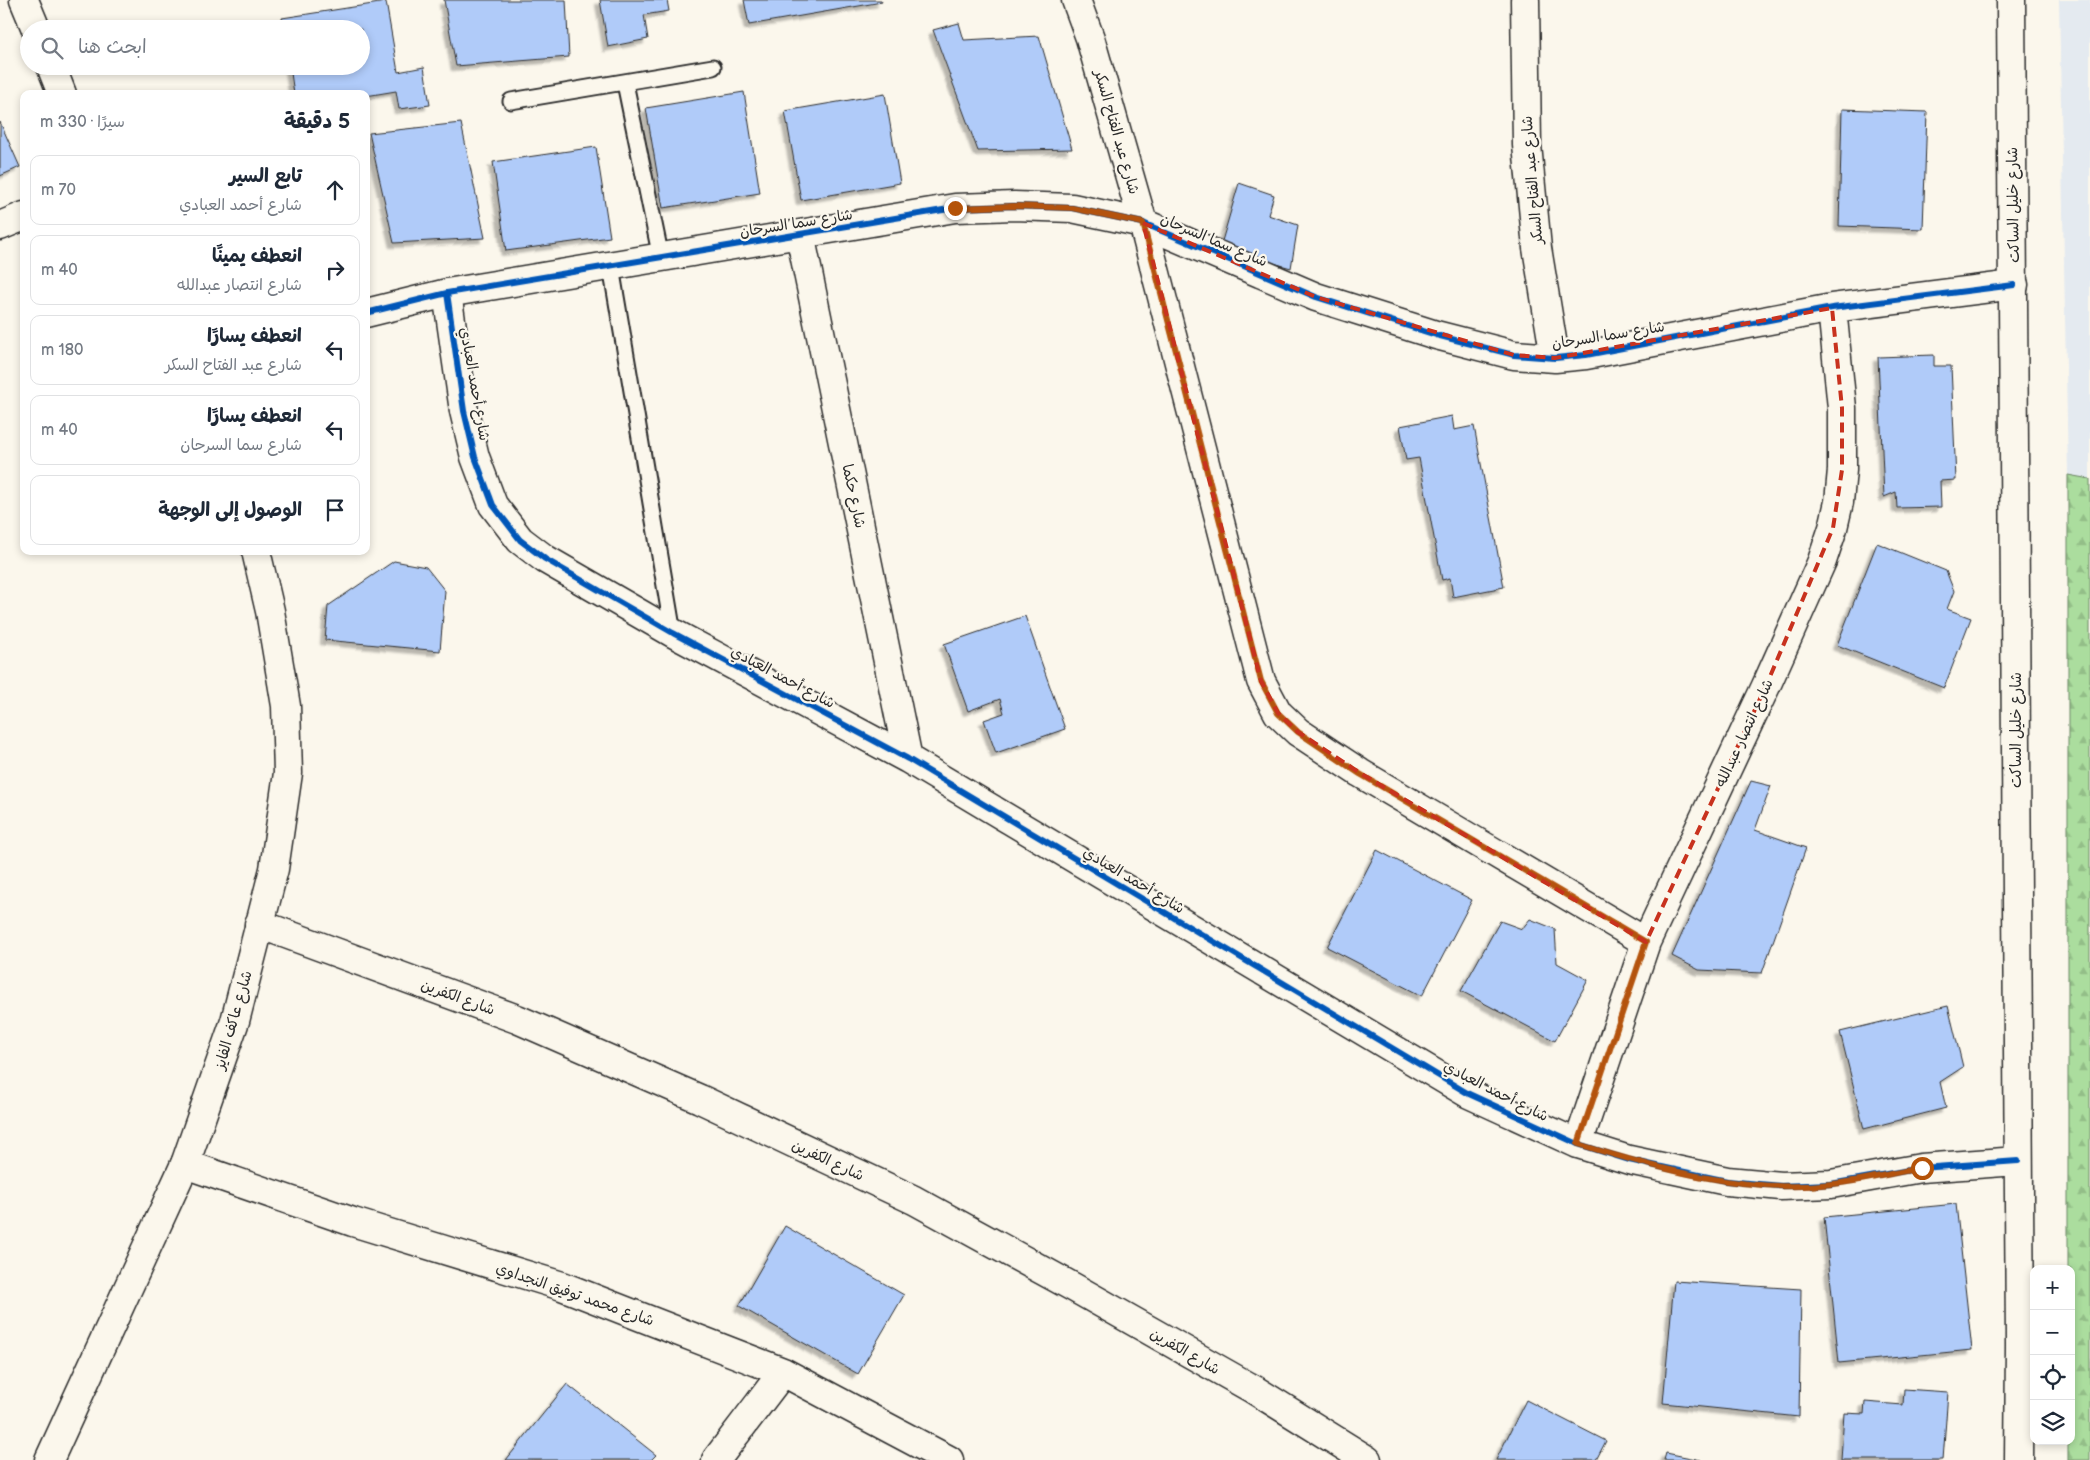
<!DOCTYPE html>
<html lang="ar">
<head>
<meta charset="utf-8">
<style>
  body { margin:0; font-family:"Balsamiq Sans","Playpen Sans Arabic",sans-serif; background:#f2f2f3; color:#1f2937; direction:rtl }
  .controls { position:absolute; right:15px; bottom:15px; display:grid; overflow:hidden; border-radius:10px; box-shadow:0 2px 8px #0003 }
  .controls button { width:45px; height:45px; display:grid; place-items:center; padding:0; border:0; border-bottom:1px solid #e0e1e3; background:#fff; color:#1f2937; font:25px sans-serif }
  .stop { position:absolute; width:15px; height:15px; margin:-11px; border:4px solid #b45309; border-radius:50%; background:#fff }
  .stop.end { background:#b45309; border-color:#fff; box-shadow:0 1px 5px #0008 }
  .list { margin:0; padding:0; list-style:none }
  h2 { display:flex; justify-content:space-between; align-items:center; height:65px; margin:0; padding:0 20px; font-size:21px }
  h2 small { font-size:16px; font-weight:400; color:#747a83 }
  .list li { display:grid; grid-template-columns:32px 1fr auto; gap:15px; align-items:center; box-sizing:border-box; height:70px; margin:0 10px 10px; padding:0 10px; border:1px solid #e0e1e3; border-radius:10px }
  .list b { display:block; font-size:19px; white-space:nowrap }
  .list p { margin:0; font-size:16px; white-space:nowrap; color:#747a83 }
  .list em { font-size:16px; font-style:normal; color:#747a83 }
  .icon { flex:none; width:28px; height:28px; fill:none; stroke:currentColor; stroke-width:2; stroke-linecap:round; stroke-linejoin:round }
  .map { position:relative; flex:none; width:2090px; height:1460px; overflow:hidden; direction:ltr }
  .search { position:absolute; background:#fff; box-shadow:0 2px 8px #0003; left:20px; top:20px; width:350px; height:55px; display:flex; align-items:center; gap:12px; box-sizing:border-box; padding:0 18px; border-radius:28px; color:#747a83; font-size:19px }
  .panel { position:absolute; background:#fff; box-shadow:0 2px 8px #0003; left:20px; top:90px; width:350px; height:465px; border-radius:10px; direction:rtl }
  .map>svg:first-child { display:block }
  .built { fill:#e4eaf0 }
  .forest { fill:url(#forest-firs); stroke:#6b8464 }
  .building { fill:#b0cbf9; stroke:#2b2b2b; filter:url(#shadow) }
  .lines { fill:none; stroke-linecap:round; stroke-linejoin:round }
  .service-casing { stroke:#2b2b2b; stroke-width:19 }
  .minor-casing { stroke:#2b2b2b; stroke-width:31 }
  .tertiary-casing { stroke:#2b2b2b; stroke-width:31 }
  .secondary-casing { stroke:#2b2b2b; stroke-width:31 }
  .service { stroke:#fbf7ec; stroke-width:15 }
  .minor { stroke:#fbf7ec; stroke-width:28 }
  .tertiary { stroke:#fbf7ec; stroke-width:28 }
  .secondary { stroke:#fbf7ec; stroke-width:28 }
  .cycleway-casing { stroke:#fbf7ec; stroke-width:9 }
  .cycleway { stroke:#0057b8; stroke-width:6 }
  .route { stroke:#b45309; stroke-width:6 }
  .marked { fill:none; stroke:#c8321e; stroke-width:4; stroke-dasharray:10 6; stroke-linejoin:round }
  .labels { text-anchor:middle; stroke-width:4.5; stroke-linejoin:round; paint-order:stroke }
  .street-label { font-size:15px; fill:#2b2b2b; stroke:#fbf7ec }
</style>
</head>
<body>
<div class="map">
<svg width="2090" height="1460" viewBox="0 0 2090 1460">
  <defs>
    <pattern id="forest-firs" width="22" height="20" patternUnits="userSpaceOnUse" patternTransform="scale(1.25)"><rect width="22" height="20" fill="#abdd9e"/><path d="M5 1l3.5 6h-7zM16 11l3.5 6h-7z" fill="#93be88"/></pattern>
    <filter id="shadow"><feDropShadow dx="-4.5" dy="4.5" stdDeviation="1" flood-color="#0004"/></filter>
  </defs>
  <rect width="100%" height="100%" fill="#fbf7ec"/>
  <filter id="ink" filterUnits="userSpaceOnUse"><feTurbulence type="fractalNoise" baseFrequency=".02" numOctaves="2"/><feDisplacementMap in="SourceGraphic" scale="10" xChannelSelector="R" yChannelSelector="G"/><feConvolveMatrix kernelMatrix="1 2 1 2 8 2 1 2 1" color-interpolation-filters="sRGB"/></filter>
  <g filter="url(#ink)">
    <path class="built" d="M 2059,0 L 2090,0 L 2090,1460 L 2068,1460 L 2068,1441 L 2071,1441 L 2071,1269 L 2068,1269 L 2068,475 Z"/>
    <path class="forest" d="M 2068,475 L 2090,479 L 2090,1460 L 2068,1460 L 2068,1441 L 2071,1441 L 2071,1269 L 2068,1269 Z"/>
    <path class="building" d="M 444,0 L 566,0 L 569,57 L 456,66 Z
      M 600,0 L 667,0 L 669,11 L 644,15 L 648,39 L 608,47 Z
      M 744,0 L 881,0 L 882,2 L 749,25 Z
      M 386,2 L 398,72 L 424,67 L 430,105 L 399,109 L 396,91 L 366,96 L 366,94 L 294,94 L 290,66 L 361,66 L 361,29 L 284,29 L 282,18 Z
      M 959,23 L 964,40 L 1039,36 L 1072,149 L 978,151 L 933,30 Z
      M 744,92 L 760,193 L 663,208 L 646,108 Z
      M 885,94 L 900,183 L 801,200 L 785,111 Z
      M 1842,109 L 1927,112 L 1923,229 L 1839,226 Z
      M 0,122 L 20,167 L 0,176 Z
      M 461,123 L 485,238 L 394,243 L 369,133 Z
      M 596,147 L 610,237 L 506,251 L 493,162 Z
      M 1239,183 L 1274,195 L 1268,215 L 1298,225 L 1291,268 L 1220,248 Z
      M 1934,355 L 1934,366 L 1951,366 L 1956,480 L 1940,481 L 1941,507 L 1897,508 L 1896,492 L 1884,497 L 1878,357 Z
      M 1452,416 L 1454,430 L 1474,426 L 1504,587 L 1453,597 L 1450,578 L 1442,580 L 1419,458 L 1406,460 L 1400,426 Z
      M 1877,543 L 1946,571 L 1954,591 L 1947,609 L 1971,618 L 1944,688 L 1837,645 Z
      M 394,561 L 426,567 L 445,591 L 440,651 L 325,640 L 328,606 Z
      M 1025,616 L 1065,729 L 996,753 L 984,720 L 1004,713 L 1000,699 L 968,711 L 944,644 Z
      M 1751,781 L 1771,786 L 1755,830 L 1806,848 L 1762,973 L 1699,970 L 1672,956 Z
      M 1377,850 L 1472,900 L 1422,996 L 1327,947 Z
      M 1530,919 L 1555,929 L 1557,963 L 1588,980 L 1555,1041 L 1461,991 L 1500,921 L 1522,929 Z
      M 1948,1006 L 1963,1067 L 1940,1082 L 1946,1108 L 1864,1129 L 1840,1032 Z
      M 1956,1204 L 1972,1350 L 1839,1363 L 1824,1217 Z
      M 785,1226 L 904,1295 L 858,1374 L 739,1306 Z
      M 1674,1281 L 1801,1289 L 1799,1417 L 1663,1403 Z
      M 567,1384 L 656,1455 L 651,1460 L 506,1460 Z
      M 1904,1389 L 1948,1392 L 1943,1460 L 1841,1460 L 1844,1413 L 1864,1414 L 1865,1402 L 1903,1405 Z
      M 1526,1400 L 1606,1441 L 1596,1460 L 1496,1460 Z
      M 1666,1453 L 1701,1460 L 1664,1460 Z"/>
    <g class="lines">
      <defs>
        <path id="service" d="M 625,83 L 661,258
          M 511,101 L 713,67
          M 611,267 L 673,633"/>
        <path id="minor" d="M 1076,0 L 1090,38 L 1143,223 L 1261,681 L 1278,713 L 1298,732 L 1360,773 L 1646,942
          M 1525,0 L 1527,145 L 1537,248 L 1555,358
          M 0,226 L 24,216
          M 800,234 L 908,759
          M 447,293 L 464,411 L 475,457 L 493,505 L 520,540 L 545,559 L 673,633 L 908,759 L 1469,1094 L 1578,1144 L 1629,1160 L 1727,1181 L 1781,1186 L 1831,1184 L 1921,1168 L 2018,1161
          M 366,313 L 447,293 L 955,208 L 1014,206 L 1072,208 L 1143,223 L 1316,297 L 1436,335 L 1514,355 L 1555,358 L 1586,355 L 1832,308 L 2014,285
          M 259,924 L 517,1019 L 700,1099 L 914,1200 L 1073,1287 L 1253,1389 L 1367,1460
          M 1578,1144 L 1646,942 L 1766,686 L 1822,561 L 1833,528 L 1839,502 L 1842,470 L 1842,408 L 1832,308
          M 185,1164 L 353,1222 L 562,1286 L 654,1322 L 783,1372 L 949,1460
          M 716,1460 L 783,1372"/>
        <path id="tertiary" d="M 2011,0 L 2020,1345 L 2019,1460"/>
        <path id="secondary" d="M 24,0 L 36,29
          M 51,66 L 62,94
          M 49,1460 L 185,1164 L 235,1021 L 274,869 L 288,773 L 286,706 L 270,611 L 256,551"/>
      </defs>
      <use href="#service" class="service-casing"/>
      <use href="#minor" class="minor-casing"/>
      <use href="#tertiary" class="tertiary-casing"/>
      <use href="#secondary" class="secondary-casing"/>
      <use href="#service" class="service"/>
      <use href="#minor" class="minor"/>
      <use href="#tertiary" class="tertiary"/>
      <use href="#secondary" class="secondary"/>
      <defs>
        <path id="cycleway" d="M 447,293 L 464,411 L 475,457 L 493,505 L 520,540 L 545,559 L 673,633 L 908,759 L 1469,1094 L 1578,1144 L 1629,1160 L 1727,1181 L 1781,1186 L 1831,1184 L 1921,1168 L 2018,1161
          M 366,313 L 447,293 L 955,208 L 1014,206 L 1072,208 L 1143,223 L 1316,297 L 1436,335 L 1514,355 L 1555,358 L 1586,355 L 1832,308 L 2014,285"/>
      </defs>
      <use href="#cycleway" class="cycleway-casing"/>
      <use href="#cycleway" class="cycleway"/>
    </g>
  </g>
  <g class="lines" filter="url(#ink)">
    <path class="route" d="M 955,208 L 1014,206 L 1072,208 L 1143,223 L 1261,681 L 1278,713 L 1298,732 L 1360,774 L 1646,942 L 1578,1144 C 1659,1169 1746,1194 1832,1184 C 1862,1181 1892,1173 1922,1168"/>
  </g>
  <path class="marked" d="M 1143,223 L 1316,297 L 1514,355 L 1555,358 L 1832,308 L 1842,408 L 1842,470 L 1833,528 L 1766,686 L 1646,942 L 1360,773 L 1298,732 L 1278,713 L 1261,681 Z"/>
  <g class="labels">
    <g class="street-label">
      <text transform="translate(1117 132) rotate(74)" y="5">شارع عبد الفتاح السكر</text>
      <text transform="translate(1532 180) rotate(-95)" y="5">شارع عبد الفتاح السكر</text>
      <text transform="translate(2013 205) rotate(-91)" y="5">شارع خليل الساكت</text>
      <text transform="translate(796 223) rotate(-9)" y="5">شارع سما السرحان</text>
      <text transform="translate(1214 240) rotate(23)" y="5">شارع سما السرحان</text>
      <text transform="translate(1608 335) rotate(-9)" y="5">شارع سما السرحان</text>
      <text transform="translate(475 384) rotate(80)" y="5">شارع أحمد العبادي</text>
      <text transform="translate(854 496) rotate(78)" y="5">شارع حكما</text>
      <text transform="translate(783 677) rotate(28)" y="5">شارع أحمد العبادي</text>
      <text transform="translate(2016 730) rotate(-90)" y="5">شارع خليل الساكت</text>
      <text transform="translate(1744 733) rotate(-65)" y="5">شارع انتصار عبدالله</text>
      <text transform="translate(1134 880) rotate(31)" y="5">شارع أحمد العبادي</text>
      <text transform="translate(458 997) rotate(20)" y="5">شارع الكفرين</text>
      <text transform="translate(233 1020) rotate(-74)" y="5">شارع عاكف الفايز</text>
      <text transform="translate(1496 1091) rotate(27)" y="5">شارع أحمد العبادي</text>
      <text transform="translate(828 1160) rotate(25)" y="5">شارع الكفرين</text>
      <text transform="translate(575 1294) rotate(19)" y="5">شارع محمد توفيق النجداوي</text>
      <text transform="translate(1185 1351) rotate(30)" y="5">شارع الكفرين</text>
    </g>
  </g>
</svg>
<div class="controls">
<button>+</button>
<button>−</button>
<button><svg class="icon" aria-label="locate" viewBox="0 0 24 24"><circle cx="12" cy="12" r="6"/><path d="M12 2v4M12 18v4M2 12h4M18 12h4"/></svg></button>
<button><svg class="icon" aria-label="layers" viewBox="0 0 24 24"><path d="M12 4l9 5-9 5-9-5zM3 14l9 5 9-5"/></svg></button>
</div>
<div class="stop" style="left:1922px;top:1168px"></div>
<div class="stop end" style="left:955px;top:208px"></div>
<div class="search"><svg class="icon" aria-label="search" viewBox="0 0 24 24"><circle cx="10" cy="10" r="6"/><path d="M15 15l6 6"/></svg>ابحث هنا</div>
<section class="panel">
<h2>5 دقيقة<small>سيرًا · 330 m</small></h2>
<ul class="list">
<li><svg class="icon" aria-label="ahead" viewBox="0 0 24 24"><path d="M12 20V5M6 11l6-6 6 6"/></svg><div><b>تابع السير</b><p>شارع أحمد العبادي</p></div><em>70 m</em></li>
<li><svg class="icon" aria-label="right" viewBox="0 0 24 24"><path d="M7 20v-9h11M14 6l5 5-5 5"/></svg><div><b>انعطف يمينًا</b><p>شارع انتصار عبدالله</p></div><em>40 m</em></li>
<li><svg class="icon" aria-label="left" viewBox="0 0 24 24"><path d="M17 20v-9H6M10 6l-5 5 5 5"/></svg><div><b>انعطف يسارًا</b><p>شارع عبد الفتاح السكر</p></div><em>180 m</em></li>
<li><svg class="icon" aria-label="left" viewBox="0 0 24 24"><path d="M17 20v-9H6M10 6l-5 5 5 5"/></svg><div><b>انعطف يسارًا</b><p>شارع سما السرحان</p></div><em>40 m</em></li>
<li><svg class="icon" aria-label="arrive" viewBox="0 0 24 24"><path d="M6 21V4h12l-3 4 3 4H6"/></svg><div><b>الوصول إلى الوجهة</b></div></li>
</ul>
</section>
</div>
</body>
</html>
